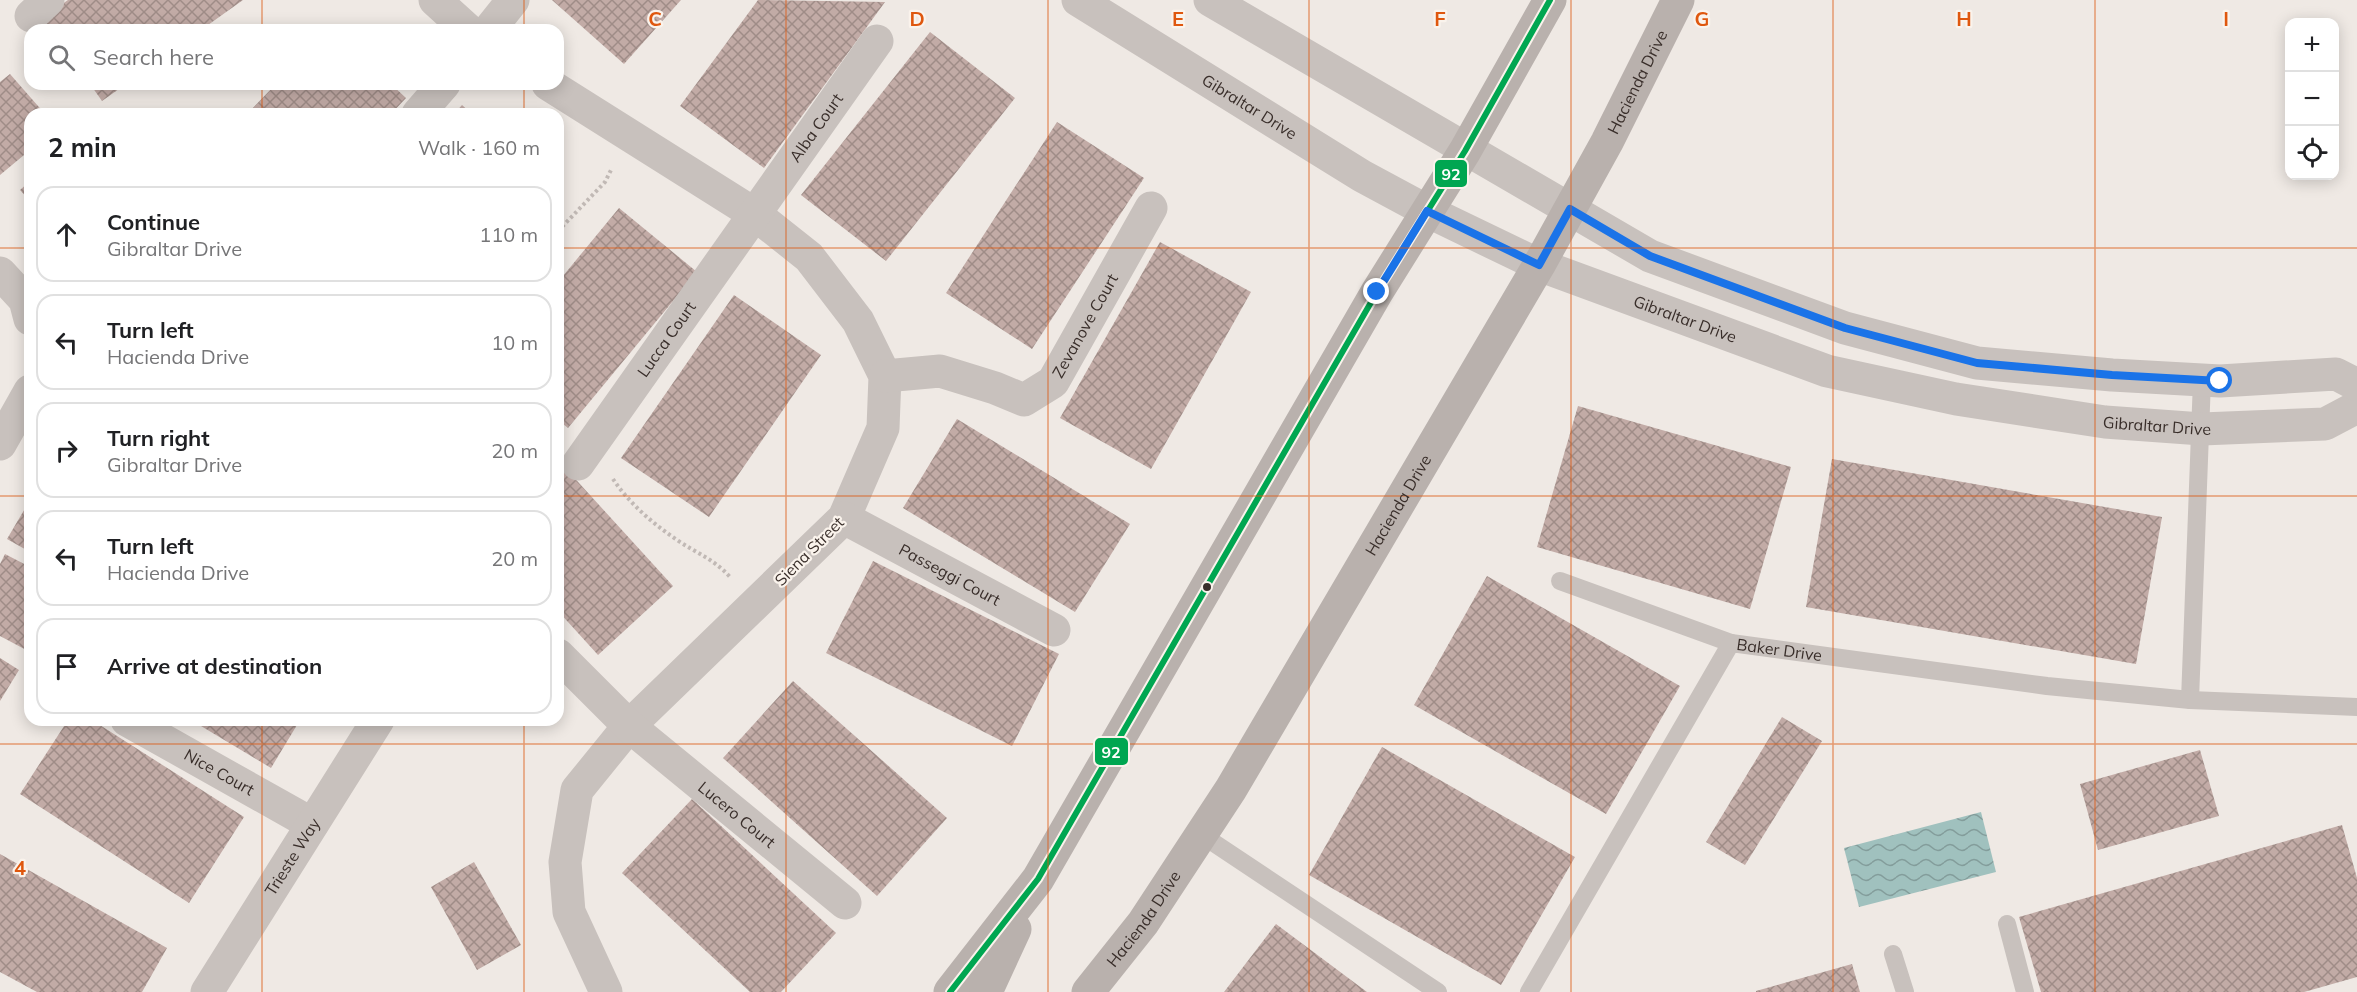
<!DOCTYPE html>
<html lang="en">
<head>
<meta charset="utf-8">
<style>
  body { margin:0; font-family:Mulish,sans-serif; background:#f2f2f2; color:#202124 }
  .controls { position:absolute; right:18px; top:18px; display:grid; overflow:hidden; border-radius:12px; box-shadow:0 3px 15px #0003 }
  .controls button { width:54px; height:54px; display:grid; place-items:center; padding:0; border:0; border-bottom:2px solid #e0e0e0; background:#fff; color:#202124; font:30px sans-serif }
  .stop { position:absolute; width:18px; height:18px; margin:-14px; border:4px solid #1a73e8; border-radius:50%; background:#fff }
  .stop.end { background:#1a73e8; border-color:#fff; box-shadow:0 2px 6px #0008 }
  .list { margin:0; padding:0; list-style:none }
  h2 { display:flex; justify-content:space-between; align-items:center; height:78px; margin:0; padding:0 24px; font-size:26px }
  h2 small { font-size:20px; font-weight:400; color:#757577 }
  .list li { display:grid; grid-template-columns:39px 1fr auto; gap:18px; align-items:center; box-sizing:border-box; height:96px; margin:0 12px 12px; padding:0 12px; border:2px solid #e0e0e0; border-radius:18px }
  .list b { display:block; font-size:22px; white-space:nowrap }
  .list p { margin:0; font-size:20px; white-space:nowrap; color:#757577 }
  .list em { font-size:20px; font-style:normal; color:#757577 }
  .icon { flex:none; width:33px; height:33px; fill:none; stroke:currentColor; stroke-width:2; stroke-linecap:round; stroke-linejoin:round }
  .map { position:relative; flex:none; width:2357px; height:992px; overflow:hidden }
  .search { position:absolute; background:#fff; box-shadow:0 3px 15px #0003; left:24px; top:24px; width:540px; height:66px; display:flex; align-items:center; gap:15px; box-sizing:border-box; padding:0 21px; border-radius:18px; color:#757577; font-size:22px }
  .panel { position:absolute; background:#fff; box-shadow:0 3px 15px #0003; left:24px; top:108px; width:540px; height:618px; border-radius:18px }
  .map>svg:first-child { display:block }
  .water { fill:url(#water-waves) }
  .building { fill:url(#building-cross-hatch) }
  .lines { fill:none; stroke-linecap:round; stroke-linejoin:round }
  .path { stroke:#c1b9b5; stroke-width:4; stroke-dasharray:3 3; stroke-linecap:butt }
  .service { stroke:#c8c1bd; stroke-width:18 }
  .minor { stroke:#c8c1bd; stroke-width:33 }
  .tertiary { stroke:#c8c1bd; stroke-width:33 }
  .secondary { stroke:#b9b1ad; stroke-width:33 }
  .bus-1-casing { stroke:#faf3ec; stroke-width:10 }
  .bus-1 { stroke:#00a651; stroke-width:6 }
  .route { stroke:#1a73e8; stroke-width:8 }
  .grid { fill:none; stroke:#df570e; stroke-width:1.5; stroke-opacity:0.55 }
  .bus-dot { fill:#392e2a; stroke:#faf3ec; stroke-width:2 }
  .labels { text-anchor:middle; stroke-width:4.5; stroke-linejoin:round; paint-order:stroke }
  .street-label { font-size:16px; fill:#392e2a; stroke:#faf3ec }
  .grid-label { font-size:20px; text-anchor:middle; font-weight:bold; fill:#df570e; stroke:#faf3ec; stroke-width:4.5; stroke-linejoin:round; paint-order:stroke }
  .line-badge { stroke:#faf3ec; stroke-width:2 }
  .badge-label { font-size:16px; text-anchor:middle; font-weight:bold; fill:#fff }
</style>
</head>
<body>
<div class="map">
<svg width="2357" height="992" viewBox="0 0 2357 992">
  <defs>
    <pattern id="water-waves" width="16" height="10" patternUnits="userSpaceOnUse" patternTransform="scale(1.5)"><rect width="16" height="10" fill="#a0c1be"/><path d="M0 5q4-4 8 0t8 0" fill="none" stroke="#839d9b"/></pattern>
    <pattern id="building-cross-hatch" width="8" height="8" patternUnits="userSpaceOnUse" patternTransform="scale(1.5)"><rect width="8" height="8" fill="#c2aba6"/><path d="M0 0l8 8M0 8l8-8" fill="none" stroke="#9f8c87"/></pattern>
  </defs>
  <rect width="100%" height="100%" fill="#efe9e4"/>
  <path class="water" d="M 1981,812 L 1996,872 L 1859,907 L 1844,848 Z"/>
  <path class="building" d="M 68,0 L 243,0 L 201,30 L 51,30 L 42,18 Z
    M 552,0 L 681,0 L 624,64 Z
    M 758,0 L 885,2 L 764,168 L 680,106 Z
    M 930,32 L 1015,98 L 886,261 L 801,195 Z
    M 10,74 L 45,114 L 30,114 L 30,150 L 0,175 L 0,82 Z
    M 90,84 L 126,84 L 102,101 Z
    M 276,84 L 391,84 L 406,98 L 391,114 L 247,114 Z
    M 462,105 L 472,114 L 454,114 Z
    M 1057,122 L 1144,178 L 1032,349 L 946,293 Z
    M 30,181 L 30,201 L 20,190 Z
    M 619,208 L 697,272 L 568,428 L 558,420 L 558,282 Z
    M 1160,242 L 1251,292 L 1151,469 L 1060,418 Z
    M 734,295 L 821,355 L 709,517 L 621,458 Z
    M 1578,406 L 1791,467 L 1750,609 L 1537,547 Z
    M 957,419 L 1130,524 L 1075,612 L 903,508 Z
    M 1832,459 L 2162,517 L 2136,664 L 1806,607 Z
    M 558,460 L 673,586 L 598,655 L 558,611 Z
    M 30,500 L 30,552 L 7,539 Z
    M 5,554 L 30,567 L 30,652 L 0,636 L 0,564 Z
    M 873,561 L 1059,654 L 1012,746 L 826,653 Z
    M 1487,576 L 1680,686 L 1606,814 L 1414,705 Z
    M 0,658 L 19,670 L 0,701 Z
    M 793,681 L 947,818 L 877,896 L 723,758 Z
    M 1782,717 L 1822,741 L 1745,865 L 1706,842 Z
    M 68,720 L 92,720 L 244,817 L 189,903 L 20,794 Z
    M 191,720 L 300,720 L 271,768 Z
    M 1382,747 L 1575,857 L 1501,985 L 1309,875 Z
    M 2200,750 L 2219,816 L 2098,850 L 2080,784 Z
    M 692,799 L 836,933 L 781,992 L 750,992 L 622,873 Z
    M 2342,825 L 2357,878 L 2357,977 L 2304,992 L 2041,992 L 2019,917 Z
    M 0,854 L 167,948 L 142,992 L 37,992 L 0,972 Z
    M 474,862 L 521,945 L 477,970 L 431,887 Z
    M 1276,924 L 1367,992 L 1224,992 Z
    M 1852,964 L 1860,992 L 1756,992 L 1756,991 Z"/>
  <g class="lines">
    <path class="path" d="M 558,231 L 605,182 L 612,168
      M 613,479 C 629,503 652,523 677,540 C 696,553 714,559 730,577"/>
    <g class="service">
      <path d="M 1560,581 L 1731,643"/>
      <path d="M 2190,700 L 2202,380"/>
      <path d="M 1202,835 L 1438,992"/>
      <path d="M 2007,924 L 2025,992"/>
      <path d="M 1893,954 L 1905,992"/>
      <path id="s1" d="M 1529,992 L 1731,643 L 2047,686 L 2190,700 L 2357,707"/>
    </g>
    <g class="minor">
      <path d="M 435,0 L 468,30"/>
      <path d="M 31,16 L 48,0"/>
      <path d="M 489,30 L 513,0"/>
      <path d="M 548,84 L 756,215 L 809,257 L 858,321 L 885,376 L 883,428 L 844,518 L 629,726 L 577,790 L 565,862 L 569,912 L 606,992"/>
      <path d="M 418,114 L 444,84"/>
      <path d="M 0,273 L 25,300 L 30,319"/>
      <path id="s2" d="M 885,376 L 940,371 L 995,388 L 1024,400 L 1053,382 L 1151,208"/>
      <path d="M 0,444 L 30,391"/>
      <path id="s3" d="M 578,464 L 877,41"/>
      <path id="s4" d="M 844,518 L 1054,630"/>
      <path id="s5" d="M 558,655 L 629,726 L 845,903"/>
      <path id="s6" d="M 127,720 L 312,824"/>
      <path id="s7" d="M 207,992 L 378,720"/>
    </g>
    <g class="tertiary">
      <path id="s8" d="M 1078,0 L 1362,176 L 1427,211 L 1539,265 L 1827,371 L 1956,399 L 2105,422 L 2202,429 L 2325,424 L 2357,407"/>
      <path d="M 1210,0 L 1650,256 L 1845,328 L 1977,363 L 2112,375 L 2220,381 L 2336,374 L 2357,385"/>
    </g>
    <g class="secondary">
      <path d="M 950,992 L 1038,879 L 1377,292 L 1465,151 L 1550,0"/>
      <path d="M 986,992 L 1015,929"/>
      <path id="s9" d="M 1088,992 L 1143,923 L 1231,789 L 1539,265 L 1607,142 L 1678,0"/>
    </g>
    <defs>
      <path id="bus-1" d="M 950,992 L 1038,879 L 1377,292 L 1465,151 L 1550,0"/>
    </defs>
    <use href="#bus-1" class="bus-1-casing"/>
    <use href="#bus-1" class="bus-1"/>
  </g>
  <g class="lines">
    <path class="route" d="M 1377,292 L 1427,211 L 1539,265 L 1570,209 L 1650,256 L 1845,328 L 1977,363 L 2112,375 L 2220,381"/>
  </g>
  <path class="grid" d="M 262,0 L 262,30M 524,0 L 524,30M 786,0 L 786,992M 1048,0 L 1048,992M 1309,0 L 1309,992M 1571,0 L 1571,992M 1833,0 L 1833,992M 2095,0 L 2095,992M 262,84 L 262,114M 524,84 L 524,114M 0,248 L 30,248M 558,248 L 2357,248M 0,496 L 30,496M 558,496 L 2357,496M 262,720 L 262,992M 524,720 L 524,992M 0,744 L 2357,744"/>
  <circle class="bus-dot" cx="1207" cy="587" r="5"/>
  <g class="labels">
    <g class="street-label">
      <text dy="6" stroke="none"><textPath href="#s9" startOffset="1064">Hacienda Drive</textPath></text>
      <text dy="6" stroke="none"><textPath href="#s8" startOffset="202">Gibraltar Drive</textPath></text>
      <text dy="6" stroke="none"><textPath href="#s3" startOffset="412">Alba Court</textPath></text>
      <text dy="6" stroke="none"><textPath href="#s8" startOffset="688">Gibraltar Drive</textPath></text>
      <text dy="6" stroke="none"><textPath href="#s2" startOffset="243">Zevanove Court</textPath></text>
      <text dy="6" stroke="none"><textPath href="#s3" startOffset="153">Lucca Court</textPath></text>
      <text dy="6" stroke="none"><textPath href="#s8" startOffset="1174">Gibraltar Drive</textPath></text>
      <text dy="6" stroke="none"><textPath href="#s9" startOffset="578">Hacienda Drive</textPath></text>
      <text transform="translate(809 551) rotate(-45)" y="6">Siena Street</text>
      <text dy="6" stroke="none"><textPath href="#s4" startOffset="120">Passeggi Court</textPath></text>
      <text dy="6" stroke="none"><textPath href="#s1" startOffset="452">Baker Drive</textPath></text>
      <text dy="6" stroke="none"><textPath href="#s6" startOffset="106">Nice Court</textPath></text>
      <text dy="6" stroke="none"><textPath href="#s5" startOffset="240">Lucero Court</textPath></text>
      <text dy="6" stroke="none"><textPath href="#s7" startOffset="160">Trieste Way</textPath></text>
      <text dy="6" stroke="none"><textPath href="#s9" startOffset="92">Hacienda Drive</textPath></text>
    </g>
  </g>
  <g class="grid-label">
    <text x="655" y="26">C</text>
    <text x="917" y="26">D</text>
    <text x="1178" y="26">E</text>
    <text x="1440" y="26">F</text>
    <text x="1702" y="26">G</text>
    <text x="1964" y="26">H</text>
    <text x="2226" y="26">I</text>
    <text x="20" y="875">4</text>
  </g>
  <g class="line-badge">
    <rect x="1434" y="159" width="34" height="29" rx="6" fill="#00a651"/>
    <rect x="1094" y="737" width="35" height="29" rx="6" fill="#00a651"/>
  </g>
  <g class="badge-label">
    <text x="1451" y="180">92</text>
    <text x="1111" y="758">92</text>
  </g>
</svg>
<div class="controls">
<button>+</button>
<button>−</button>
<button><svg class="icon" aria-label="locate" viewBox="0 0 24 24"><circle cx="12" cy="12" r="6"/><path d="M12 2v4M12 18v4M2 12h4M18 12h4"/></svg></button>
</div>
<div class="stop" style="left:2220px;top:381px"></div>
<div class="stop end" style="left:1377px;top:292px"></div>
<div class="search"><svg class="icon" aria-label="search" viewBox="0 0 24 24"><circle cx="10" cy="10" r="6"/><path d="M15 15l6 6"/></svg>Search here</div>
<section class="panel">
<h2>2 min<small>Walk · 160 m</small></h2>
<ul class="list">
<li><svg class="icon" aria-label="ahead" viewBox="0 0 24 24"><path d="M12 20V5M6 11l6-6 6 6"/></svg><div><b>Continue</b><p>Gibraltar Drive</p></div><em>110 m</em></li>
<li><svg class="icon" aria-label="left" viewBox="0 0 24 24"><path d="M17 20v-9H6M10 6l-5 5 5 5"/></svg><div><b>Turn left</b><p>Hacienda Drive</p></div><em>10 m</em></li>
<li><svg class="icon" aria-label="right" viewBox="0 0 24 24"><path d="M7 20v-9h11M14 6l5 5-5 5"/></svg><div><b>Turn right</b><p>Gibraltar Drive</p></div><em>20 m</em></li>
<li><svg class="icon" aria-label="left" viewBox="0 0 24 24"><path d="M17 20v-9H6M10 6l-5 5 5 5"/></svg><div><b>Turn left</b><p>Hacienda Drive</p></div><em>20 m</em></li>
<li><svg class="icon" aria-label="arrive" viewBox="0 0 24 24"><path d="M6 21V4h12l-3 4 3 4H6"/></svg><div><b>Arrive at destination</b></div></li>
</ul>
</section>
</div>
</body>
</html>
